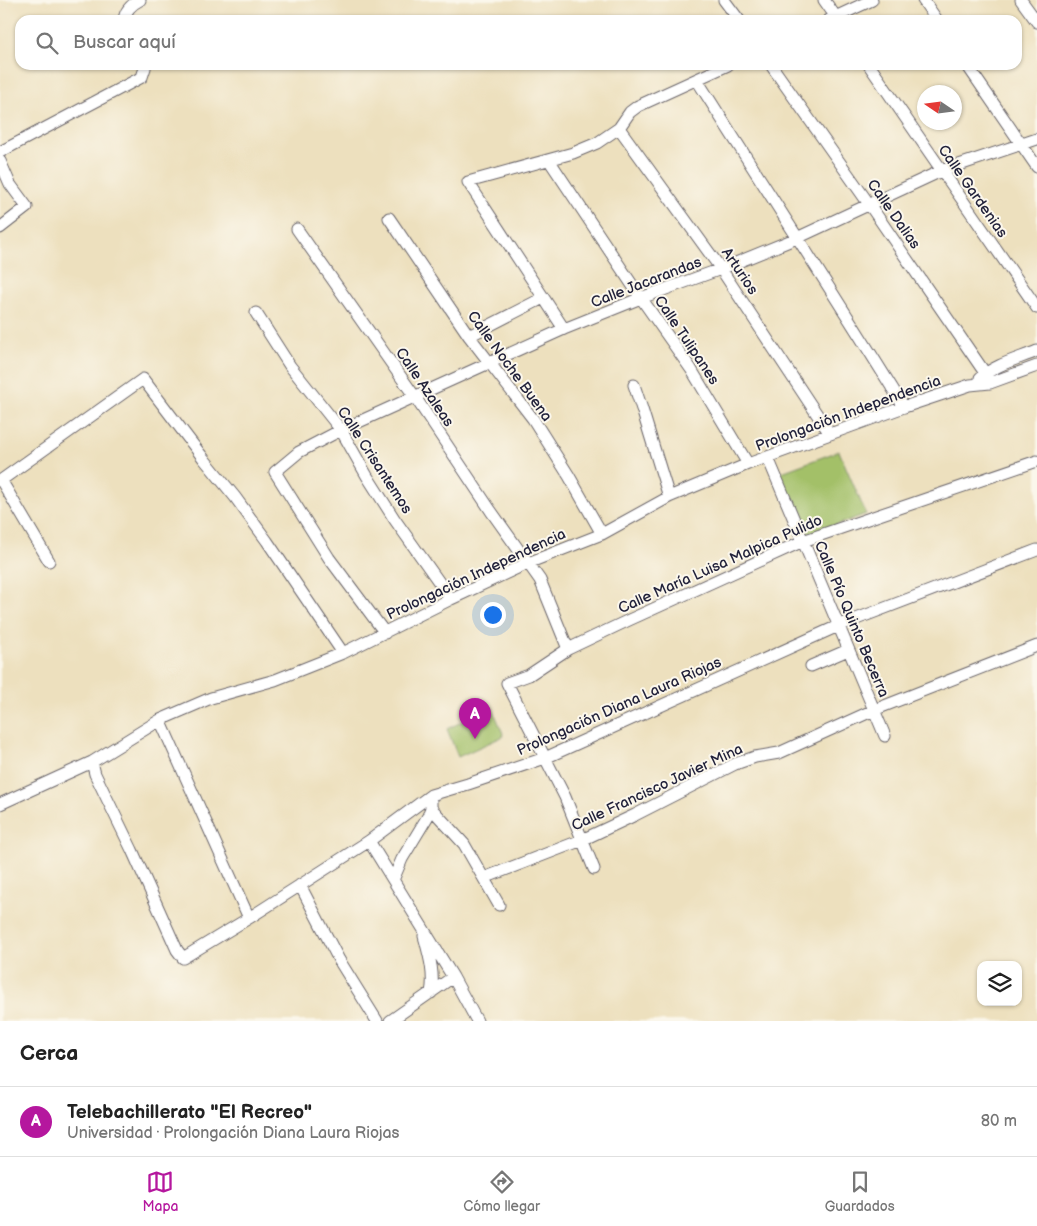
<!DOCTYPE html>
<html lang="es">
<head>
<meta charset="utf-8">
<style>
  body { margin:0; font-family:"Balsamiq Sans",sans-serif; background:#f6f6f6; color:#222 }
  .controls { position:absolute; right:15px; bottom:15px; display:grid; overflow:hidden; border-radius:10px; box-shadow:0 1px 4px #0004 }
  .controls button { width:45px; height:45px; display:grid; place-items:center; padding:0; border:0; border-bottom:1px solid #e0e0e0; background:#fff; color:#222; font:25px sans-serif }
  .compass { position:absolute; left:917px; top:85px; width:45px; height:45px; border-radius:50%; background:#fff; box-shadow:0 1px 4px #0004; rotate:283deg }
  .you { position:absolute; left:492px; top:614px; width:18px; height:18px; margin:-12px; border:4px solid #fff; border-radius:50%; background:#1a73e8; box-shadow:0 0 0 8px #1a73e833 }
  .badge { display:grid; place-items:center; width:32px; height:32px; border-radius:50%; background:#b5179e; color:#fff; font-size:16px; font-weight:700 }
  .pin { position:absolute; translate:-50% -41px; filter:drop-shadow(0 1px 2px #0008) }
  .pin::after { content:''; position:absolute; top:26px; width:18px; height:15px; background:inherit; clip-path:polygon(0 0,100% 0,50% 100%) }
  .list { margin:0; padding:0; list-style:none }
  h2 { display:flex; justify-content:space-between; align-items:center; height:65px; margin:0; padding:0 20px; font-size:21px }
  h2 small { font-size:16px; font-weight:400; color:#767676 }
  .list li { display:grid; grid-template-columns:32px 1fr auto; gap:15px; align-items:center; box-sizing:border-box; height:70px; padding:0 20px; border-top:1px solid #e0e0e0 }
  .list b { display:block; font-size:19px; white-space:nowrap }
  .list p { margin:0; font-size:16px; white-space:nowrap; color:#767676 }
  .list em { font-size:16px; font-style:normal; color:#767676 }
  .icon { flex:none; width:28px; height:28px; fill:none; stroke:currentColor; stroke-width:2; stroke-linecap:round; stroke-linejoin:round }
  .map { position:relative; flex:none; width:1037px; height:1021px; overflow:hidden }
  .search { position:absolute; background:#fff; box-shadow:0 1px 4px #0004; left:15px; right:15px; top:15px; height:55px; display:flex; align-items:center; gap:12px; box-sizing:border-box; padding:0 18px; border-radius:15px; color:#767676; font-size:19px }
  .sheet { height:135px; background:#fff }
  nav { display:flex; justify-content:space-around; align-items:center; box-sizing:border-box; height:70px; border-top:1px solid #e0e0e0; background:#fff; font-size:14px; color:#767676 }
  nav a { display:grid; justify-items:center; gap:2px }
  nav .on { color:#b5179e }
  .map>svg:first-child { display:block }
  .green { fill:#a3c068; stroke:#627152 }
  .lines { fill:none; stroke-linecap:round; stroke-linejoin:round }
  .street-casing { stroke:#696469; stroke-width:13 }
  .street { stroke:#fff; stroke-width:11 }
  .labels { text-anchor:middle; stroke-width:4; stroke-linejoin:round; paint-order:stroke }
  .street-label { font-size:15px; fill:#22223b; stroke:#fbf7ec }
</style>
</head>
<body>
<div class="map">
<svg width="1037" height="1021" viewBox="0 0 1037 1021">
  <rect width="100%" height="100%" fill="#fbf7ec"/>
  <filter id="ink" filterUnits="userSpaceOnUse"><feTurbulence type="fractalNoise" baseFrequency=".02" numOctaves="2"/><feDisplacementMap in="SourceGraphic" scale="10" xChannelSelector="R" yChannelSelector="G"/><feConvolveMatrix kernelMatrix="1 2 1 2 8 2 1 2 1" color-interpolation-filters="sRGB"/></filter>
  <filter id="wash" filterUnits="userSpaceOnUse"><feTurbulence type="fractalNoise" baseFrequency=".0096" numOctaves="4" result="noise"/><feDisplacementMap in="SourceGraphic" scale="20" xChannelSelector="R" yChannelSelector="G"/><feGaussianBlur stdDeviation="1.12" result="paint"/><feColorMatrix in="noise" values="0 0 0 0 0 0 0 0 0 0 0 0 0 0 0 0 0 1.4 0 .05"/><feComposite in="paint" operator="in"/></filter>
  <g filter="url(#wash)">
    <rect width="100%" height="100%" fill="#ede0be"/>
    <path class="green" d="M 839,451 L 866,514 L 804,537 L 779,473 Z
      M 492,707 L 504,736 L 458,757 L 447,729 Z"/>
  </g>
  <g filter="url(#ink)">
    <g class="lines">
      <defs>
        <path id="street" d="M 724,0 L 739,20
          M 824,0 L 838,20
          M 923,0 L 937,20
          M 1021,0 L 1037,22
          M 124,20 C 125,11 132,4 140,0
          M 829,20 L 872,0
          M 771,65 L 869,204 L 985,373 L 990,383
          M 869,65 L 1037,308
          M 967,65 L 1037,167
          M 697,80 C 766,189 836,297 904,407
          M 619,128 L 721,269 L 830,434
          M 0,152 L 142,77 L 145,68 L 145,65
          M 549,160 L 641,298 L 691,369 L 748,464
          M 0,161 L 10,184 L 27,207 L 0,228
          M 389,218 L 469,336 L 533,419 L 569,476 L 602,534
          M 297,229 L 415,397 L 491,511 L 540,580 L 568,649
          M 256,313 L 290,366 L 341,430 L 367,476 L 395,520 L 451,599
          M 564,329 L 468,182 L 573,153 L 597,143 L 619,128 L 630,112 L 638,106 L 728,65
          M 469,336 L 543,298
          M 980,378 C 996,364 1018,359 1037,351
          M 634,385 L 642,409 L 669,497
          M 768,458 L 885,736
          M 1,480 L 49,561
          M 0,481 L 143,379 L 204,459 L 235,497 L 267,541 L 343,653
          M 385,633 L 329,558 L 275,472 L 299,452 L 341,430 L 564,329 L 641,298 L 721,269 L 797,238 L 941,171 L 1037,139
          M 811,666 L 848,650
          M 160,720 L 249,918
          M 92,762 L 95,774 L 132,850 L 177,950 L 183,958 L 249,918 L 369,841 L 431,795 L 468,784 L 545,758 L 838,626 L 1037,550
          M 0,804 L 92,762 L 160,720 L 211,698 L 275,680 L 343,653 L 451,599 L 528,563 L 602,534 L 669,497 L 748,464 L 904,407 L 970,385 L 990,383 L 1037,366
          M 431,808 L 464,844 L 499,905
          M 369,841 L 453,977 L 477,1021
          M 594,869 L 565,797 L 507,683 L 529,675 L 568,649 L 629,620 L 803,541 L 1037,461
          M 484,878 L 582,840 L 635,815 L 735,764 L 755,757 L 779,753 L 874,710 L 1037,646
          M 393,880 L 402,859 L 428,816 L 431,808 L 431,801
          M 300,885 L 339,960 L 377,1021
          M 424,936 C 429,955 435,974 431,993
          M 390,1021 L 453,977"/>
      </defs>
      <use href="#street" class="street-casing"/>
      <use href="#street" class="street"/>
    </g>
  </g>
  <g class="labels">
    <g class="street-label">
      <text transform="translate(973 191) rotate(55)" y="5">Calle Gardenias</text>
      <text transform="translate(894 214) rotate(55)" y="5">Calle Dalias</text>
      <text transform="translate(740 271) rotate(56)" y="5">Arturios</text>
      <text transform="translate(646 282) rotate(-21)" y="5">Calle Jacarandas</text>
      <text transform="translate(687 340) rotate(56)" y="5">Calle Tulipanes</text>
      <text transform="translate(510 366) rotate(54)" y="5">Calle Noche Buena</text>
      <text transform="translate(425 387) rotate(56)" y="5">Calle Azaleas</text>
      <text transform="translate(848 413) rotate(-20)" y="5">Prolongación Independencia</text>
      <text transform="translate(375 460) rotate(57)" y="5">Calle Crisantemos</text>
      <text transform="translate(720 564) rotate(-24)" y="5">Calle María Luisa Malpica Pulido</text>
      <text transform="translate(476 574) rotate(-25)" y="5">Prolongación Independencia</text>
      <text transform="translate(852 619) rotate(67)" y="5">Calle Pío Quinto Becerra</text>
      <text transform="translate(619 706) rotate(-24)" y="5">Prolongación Diana Laura Riojas</text>
      <text transform="translate(657 787) rotate(-25)" y="5">Calle Francisco Javier Mina</text>
    </g>
  </g>
</svg>
<div class="controls">
<button><svg class="icon" aria-label="layers" viewBox="0 0 24 24"><path d="M12 4l9 5-9 5-9-5zM3 14l9 5 9-5"/></svg></button>
</div>
<svg class="compass" viewBox="-18 -18 36 36"><path d="M0-13l5 13h-10z" fill="#e53935"/><path d="M0 13l5-13h-10z" fill="#767676"/></svg>
<div class="you"></div>
<div class="pin badge" style="left:475px;top:739px">A</div>
<div class="search"><svg class="icon" aria-label="search" viewBox="0 0 24 24"><circle cx="10" cy="10" r="6"/><path d="M15 15l6 6"/></svg>Buscar aquí</div>
</div>
<section class="sheet">
<h2>Cerca<small></small></h2>
<ul class="list">
<li><span class="badge">A</span><div><b>Telebachillerato &quot;El Recreo&quot;</b><p>Universidad · Prolongación Diana Laura Riojas</p></div><em>80 m</em></li>
</ul>
</section>
<nav>
<a class="on"><svg class="icon" aria-label="map" viewBox="0 0 24 24"><path d="M3 6l6-2 6 2 6-2v14l-6 2-6-2-6 2zM9 4v14M15 6v14"/></svg>Mapa</a>
<a><svg class="icon" aria-label="directions" viewBox="0 0 24 24"><path d="M12 3l9 9-9 9-9-9zM9 14v-3h6M13 9l2 2-2 2"/></svg>Cómo llegar</a>
<a><svg class="icon" aria-label="saved" viewBox="0 0 24 24"><path d="M7 4h10v16l-5-4-5 4z"/></svg>Guardados</a>
</nav>
</body>
</html>
